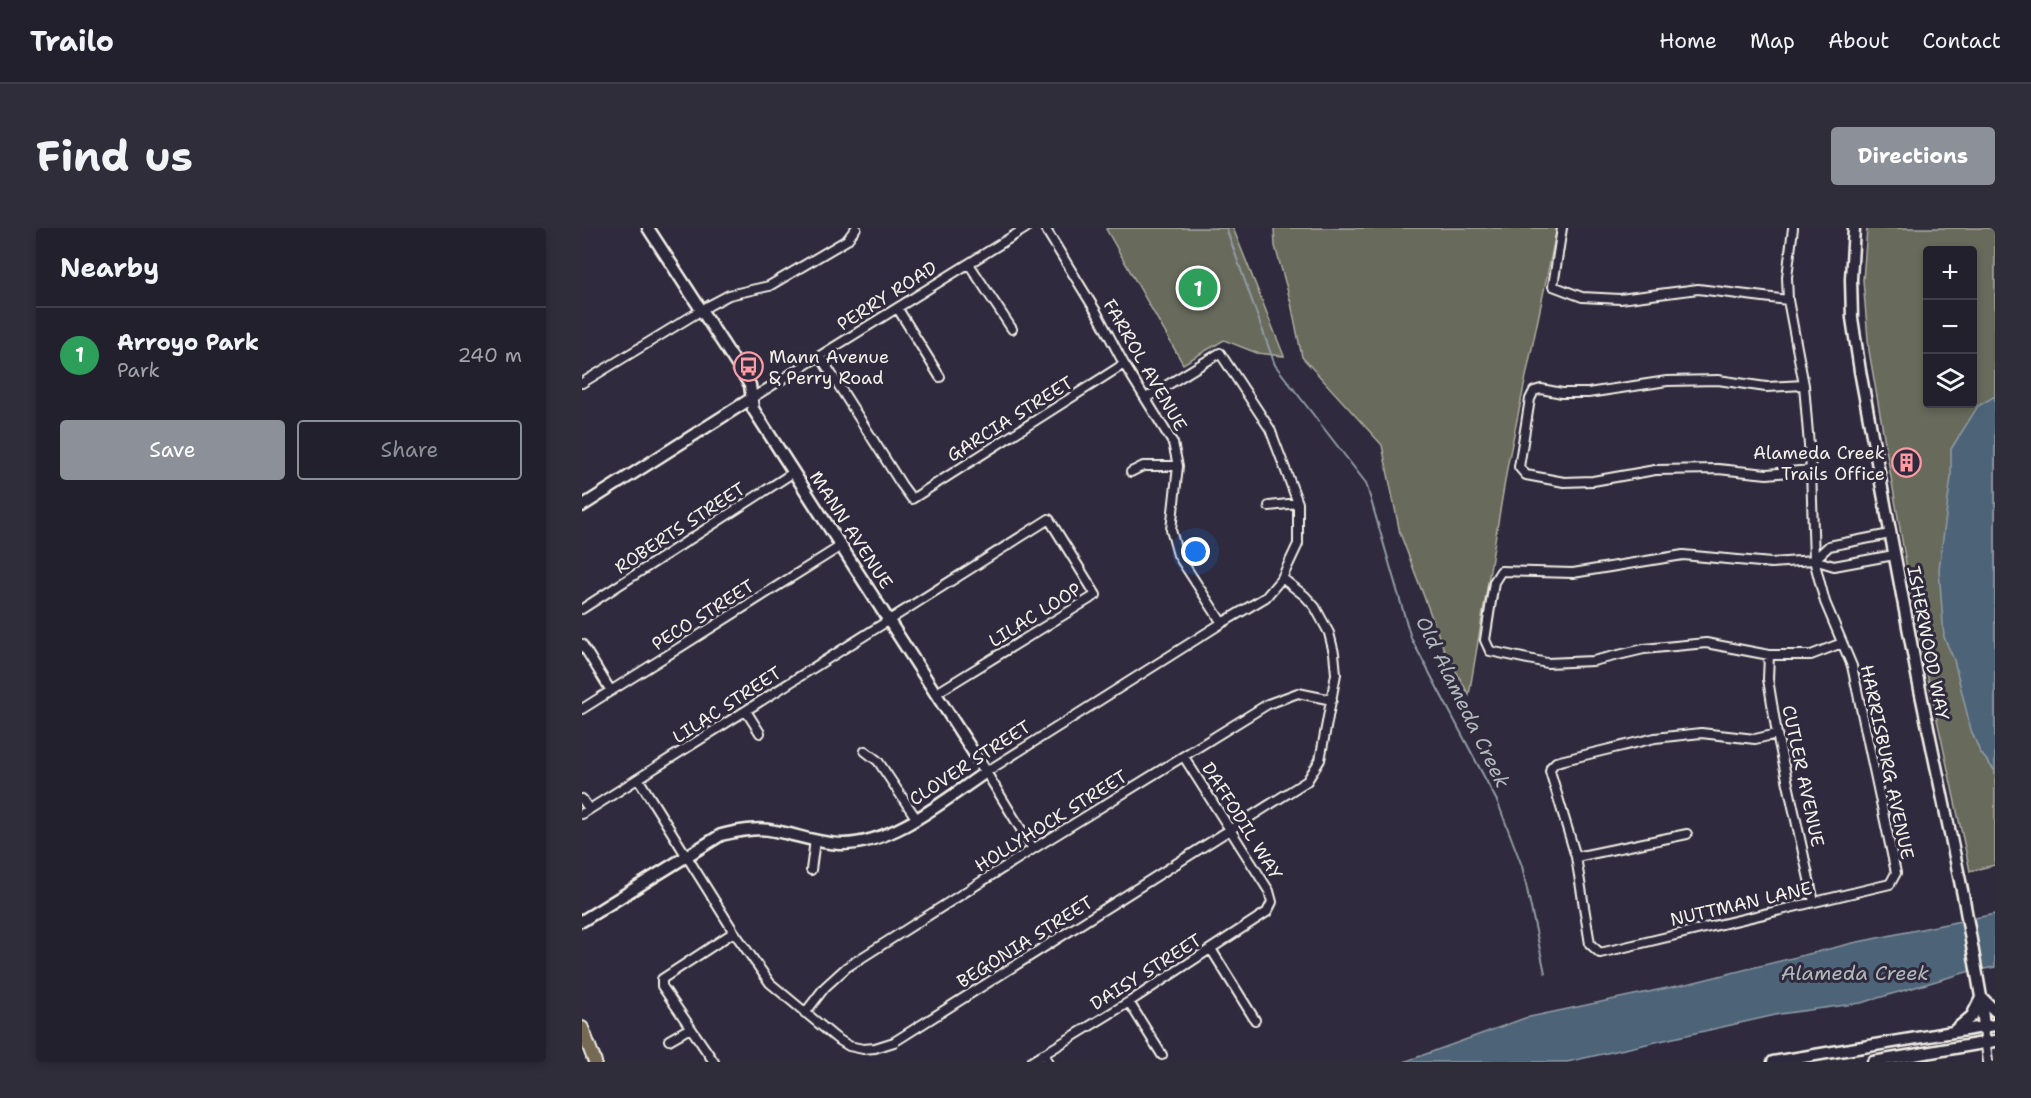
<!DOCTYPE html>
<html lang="en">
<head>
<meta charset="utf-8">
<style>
  body { margin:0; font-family:"Shantell Sans",sans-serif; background:#2f2d3a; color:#f1f3f6 }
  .controls { position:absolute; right:18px; top:18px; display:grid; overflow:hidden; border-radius:6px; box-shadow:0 3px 9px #0003 }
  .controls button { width:54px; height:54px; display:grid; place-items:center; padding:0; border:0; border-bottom:2px solid #403e4a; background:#23202e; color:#f1f3f6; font:30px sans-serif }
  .you { position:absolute; left:614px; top:324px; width:21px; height:21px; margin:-15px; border:4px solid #fff; border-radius:50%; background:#1a73e8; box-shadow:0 0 0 9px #1a73e833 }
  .badge { display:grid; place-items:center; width:39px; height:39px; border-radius:50%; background:#8c9099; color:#fff; font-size:20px; font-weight:700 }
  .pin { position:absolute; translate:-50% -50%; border:3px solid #fff; box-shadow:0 2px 6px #0006 }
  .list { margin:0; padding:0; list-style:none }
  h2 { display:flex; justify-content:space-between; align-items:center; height:78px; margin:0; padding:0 24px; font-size:26px }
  h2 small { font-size:20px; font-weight:400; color:#a3a3aa }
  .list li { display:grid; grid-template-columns:39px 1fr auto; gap:18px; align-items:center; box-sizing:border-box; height:96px; padding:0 24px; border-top:2px solid #403e4a }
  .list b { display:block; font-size:22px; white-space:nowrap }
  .list p { margin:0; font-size:20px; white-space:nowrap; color:#a3a3aa }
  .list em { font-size:20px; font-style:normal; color:#a3a3aa }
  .actions { display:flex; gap:12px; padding:18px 24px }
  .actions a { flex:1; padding:14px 0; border:2px solid #8c9099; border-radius:6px; text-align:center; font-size:21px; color:#8c9099 }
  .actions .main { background:#8c9099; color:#fff }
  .icon { flex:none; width:33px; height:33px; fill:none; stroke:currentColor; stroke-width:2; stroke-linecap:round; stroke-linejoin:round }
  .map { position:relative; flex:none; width:1413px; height:834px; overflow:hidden; border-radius:6px }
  header { display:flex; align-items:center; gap:36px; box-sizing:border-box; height:84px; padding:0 30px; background:#23202e; border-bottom:2px solid #403e4a }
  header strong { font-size:28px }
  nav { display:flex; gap:33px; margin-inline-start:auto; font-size:21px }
  .intro { display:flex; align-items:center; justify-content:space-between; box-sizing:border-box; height:144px; padding:0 36px }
  h1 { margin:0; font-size:42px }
  .button { padding:15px 27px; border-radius:6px; background:#8c9099; color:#fff; font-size:21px; font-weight:700 }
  main { display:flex; gap:36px; padding:0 36px }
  aside { flex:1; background:#23202e; border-radius:6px; box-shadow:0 3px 9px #0003 }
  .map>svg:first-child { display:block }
  .green { fill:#686a5b; stroke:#aeaea2; stroke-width:1.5; fill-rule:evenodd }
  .water { fill:#4d6478; stroke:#909ca5; stroke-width:1.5 }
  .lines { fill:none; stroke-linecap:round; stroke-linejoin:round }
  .stream { stroke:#909ca5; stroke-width:2 }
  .street-casing { stroke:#f4f1e8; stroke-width:12 }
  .secondary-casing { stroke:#f4f1e8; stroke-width:15 }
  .primary-casing { stroke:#f4f1e8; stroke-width:16 }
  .street { stroke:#2f2a3d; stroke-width:8 }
  .secondary { stroke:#2f2a3d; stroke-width:10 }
  .primary { stroke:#766a54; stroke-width:12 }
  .labels { text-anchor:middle; stroke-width:6; stroke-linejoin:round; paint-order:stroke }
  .street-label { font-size:18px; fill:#f4f1e8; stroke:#2f2a3d }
  .poi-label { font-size:18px; fill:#f4f1e8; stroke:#2f2a3d; text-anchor:start }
  .water-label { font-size:20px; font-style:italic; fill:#b1b9bb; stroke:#2f2a3d }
</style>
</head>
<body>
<header>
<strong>Trailo</strong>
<nav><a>Home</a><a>Map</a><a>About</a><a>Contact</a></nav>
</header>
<div class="intro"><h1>Find us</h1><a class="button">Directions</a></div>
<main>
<aside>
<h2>Nearby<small></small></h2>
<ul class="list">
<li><span class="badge" style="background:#2e9e5b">1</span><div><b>Arroyo Park</b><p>Park</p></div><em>240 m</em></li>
</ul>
<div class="actions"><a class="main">Save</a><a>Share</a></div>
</aside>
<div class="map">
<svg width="1413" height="834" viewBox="0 0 1413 834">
  <rect width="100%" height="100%" fill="#2f2a3d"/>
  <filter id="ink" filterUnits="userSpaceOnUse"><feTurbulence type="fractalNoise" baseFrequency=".0167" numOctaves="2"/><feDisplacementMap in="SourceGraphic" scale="12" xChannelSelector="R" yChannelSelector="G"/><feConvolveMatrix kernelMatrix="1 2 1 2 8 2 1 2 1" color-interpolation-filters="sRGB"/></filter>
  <g filter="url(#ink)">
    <path class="green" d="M 527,0 L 651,0 L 702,128 L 675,125 L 642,112 L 601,136 L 524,1 Z
      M 692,0 L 975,0 L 926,235 L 887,467 L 861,419 L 818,305 L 800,217 L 720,129 L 709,75 L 693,18 Z
      M 1285,0 L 1413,0 L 1413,637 L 1388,643 L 1336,404 L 1287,123 L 1281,52 ZM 1346,22 L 1390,22 L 1390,176 L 1346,176 Z"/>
    <path class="water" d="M 1413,168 L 1413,543 L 1398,524 L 1389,502 L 1372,432 L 1362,409 L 1357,341 L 1369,249 L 1369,221 L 1396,178 Z
      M 1413,686 L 1413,739 L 1385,744 L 1279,775 L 1198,786 L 985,834 L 822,834 L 943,790 L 1109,755 L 1271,715 Z"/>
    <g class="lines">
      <path class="stream" d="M 644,0 L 693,137 L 784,255 L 829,410 L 916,575 L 940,638 L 963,745"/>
      <defs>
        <path id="street" d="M 463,0 L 515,85 L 542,136 L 591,215 L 596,238 L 589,302 L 596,327 L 640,395
          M 980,0 L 971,58 L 1000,69 L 1038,71 L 1116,61 L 1206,72
          M 387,36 L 430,101
          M 316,81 L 358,149
          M 238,128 L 319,256 L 330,271 L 542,136
          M 0,155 L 128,77 L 147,67 L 187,58 L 265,12 L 274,0
          M 1222,157 L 1184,159 L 1136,152 L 1085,153 L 1006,165 L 980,165 L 959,161 L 952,163 L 948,171 L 937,239 L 944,247 L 982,254 L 1011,253 L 1073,242 L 1136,241 L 1185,246 L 1229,242
          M 170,170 L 444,0
          M 549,244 L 561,238 L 596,238
          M 687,278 L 716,275
          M 1232,332 L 1247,318 L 1308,306
          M 0,381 L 212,244
          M 1260,415 L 1229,427 L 1187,427 L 1124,415 L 1062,421 L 1011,433 L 965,435 L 908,423 L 903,412 L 912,354 L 919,343 L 991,345 L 1101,327 L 1189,335 L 1232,332 L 1252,338 L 1312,327
          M 0,416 L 29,463
          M 1187,427 L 1186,451 L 1195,506 L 1232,674
          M 0,481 L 259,318
          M 164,483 L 178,505
          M 1195,506 L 1173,511 L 1119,505 L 1073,510 L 974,534 L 969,539 L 968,543 L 994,629 L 1008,716 L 1018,725 L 1308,656 L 1314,645 L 1270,438 L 1243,374 L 1232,332 L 1229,242 L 1222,157 L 1206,72 L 1205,49 L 1211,0
          M 283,523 L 296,533 L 334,590
          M 57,552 L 152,704 L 188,755 L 254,810 L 267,818 L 281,821 L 293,820 L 312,814 L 725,553 L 738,532 L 754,446 L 752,425 L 747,405 L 733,379 L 723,368 L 700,350
          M 0,571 L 7,581
          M 0,586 L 467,291 L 514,367 L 353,466
          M 451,621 L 404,544 L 640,395 L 684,369 L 700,350 L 716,316 L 716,275 L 688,201 L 638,125 L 564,170
          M 994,629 L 1105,606
          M 229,642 L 233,612
          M 629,721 L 673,792
          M 547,774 L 580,827
          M 223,785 L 243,759 L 265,739 L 451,621 L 686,476 L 716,465 L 750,472
          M 1402,800 L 1406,834
          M 87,812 L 108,800
          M 461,826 L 466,834
          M 132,834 L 80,758 L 80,751 L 152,704
          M 449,834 L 547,774 L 685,684 L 690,674 L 687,663 L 602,529"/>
        <path id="secondary" d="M 1272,0 L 1269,51 L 1270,90 L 1278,143 L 1336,452 L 1382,672 L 1399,769 L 1402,800
          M 0,278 L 170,170
          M 0,693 L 139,607 C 156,603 175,599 193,603 C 216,607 238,616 261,616 C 311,616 364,571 404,544 L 171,181 L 168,157 L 66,0
          M 1399,769 L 1413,783
          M 1372,803 L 1390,788 L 1398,772
          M 1191,834 L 1413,797
          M 1291,834 L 1413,813"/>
        <path id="primary" d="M 0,800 L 13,834"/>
      </defs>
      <use href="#street" class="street-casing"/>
      <use href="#secondary" class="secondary-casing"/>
      <use href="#primary" class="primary-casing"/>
      <use href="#street" class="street"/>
      <use href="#secondary" class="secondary"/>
      <use href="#primary" class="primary"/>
    </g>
  </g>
  <defs>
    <symbol id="bus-ring" viewBox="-11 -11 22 22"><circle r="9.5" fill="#2f2a3d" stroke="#ff9aa2" stroke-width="1.5"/><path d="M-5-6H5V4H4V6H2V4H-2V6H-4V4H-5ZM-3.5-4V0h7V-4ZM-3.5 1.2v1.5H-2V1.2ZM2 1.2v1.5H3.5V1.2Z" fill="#ff9aa2"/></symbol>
    <symbol id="building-ring" viewBox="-11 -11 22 22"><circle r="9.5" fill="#2f2a3d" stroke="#ff9aa2" stroke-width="1.5"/><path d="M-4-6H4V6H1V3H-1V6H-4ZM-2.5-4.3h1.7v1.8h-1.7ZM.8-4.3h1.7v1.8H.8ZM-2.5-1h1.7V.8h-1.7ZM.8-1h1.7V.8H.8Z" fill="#ff9aa2"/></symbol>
  </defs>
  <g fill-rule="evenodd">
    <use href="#bus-ring" x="150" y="122" width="33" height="33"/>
    <use href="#building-ring" x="1308" y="218" width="33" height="33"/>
  </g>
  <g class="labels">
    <g class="street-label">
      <text transform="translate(305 68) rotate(-32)" y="6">PERRY ROAD</text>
      <text transform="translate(563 137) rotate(60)" y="6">FARROL AVENUE</text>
      <text transform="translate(428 191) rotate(-32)" y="6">GARCIA STREET</text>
      <text transform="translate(98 300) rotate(-33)" y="6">ROBERTS STREET</text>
      <text transform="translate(269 302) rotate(57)" y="6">MANN AVENUE</text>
      <text transform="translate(121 387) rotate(-32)" y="6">PECO STREET</text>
      <text transform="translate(453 387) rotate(-32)" y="6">LILAC LOOP</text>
      <text transform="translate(1346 415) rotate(79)" y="6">ISHERWOOD WAY</text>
      <text transform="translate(145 477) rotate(-33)" y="6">LILAC STREET</text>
      <text transform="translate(1305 534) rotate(78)" y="6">HARRISBURG AVENUE</text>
      <text transform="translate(388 535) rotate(-33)" y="6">CLOVER STREET</text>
      <text transform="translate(1221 548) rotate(78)" y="6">CUTLER AVENUE</text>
      <text transform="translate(469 593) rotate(-32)" y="6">HOLLYHOCK STREET</text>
      <text transform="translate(660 593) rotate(58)" y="6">DAFFODIL WAY</text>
      <text transform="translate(1159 676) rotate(-13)" y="6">NUTTMAN LANE</text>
      <text transform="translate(443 714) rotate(-32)" y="6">BEGONIA STREET</text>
      <text transform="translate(564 744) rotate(-32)" y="6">DAISY STREET</text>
    </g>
    <g class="poi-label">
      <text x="187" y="135">Mann Avenue<tspan x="187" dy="21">&amp; Perry Road</tspan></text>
      <text x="1303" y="231" text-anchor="end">Alameda Creek<tspan x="1303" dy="21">Trails Office</tspan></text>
    </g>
    <g class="water-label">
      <text transform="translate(881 474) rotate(64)" y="7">Old Alameda Creek</text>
      <text x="1273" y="752">Alameda Creek</text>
    </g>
  </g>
</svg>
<div class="controls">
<button>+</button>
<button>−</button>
<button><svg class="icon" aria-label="layers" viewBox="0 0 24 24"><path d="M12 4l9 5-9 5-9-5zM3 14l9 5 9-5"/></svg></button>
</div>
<div class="you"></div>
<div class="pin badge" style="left:616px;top:60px;background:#2e9e5b">1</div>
</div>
</main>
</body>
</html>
